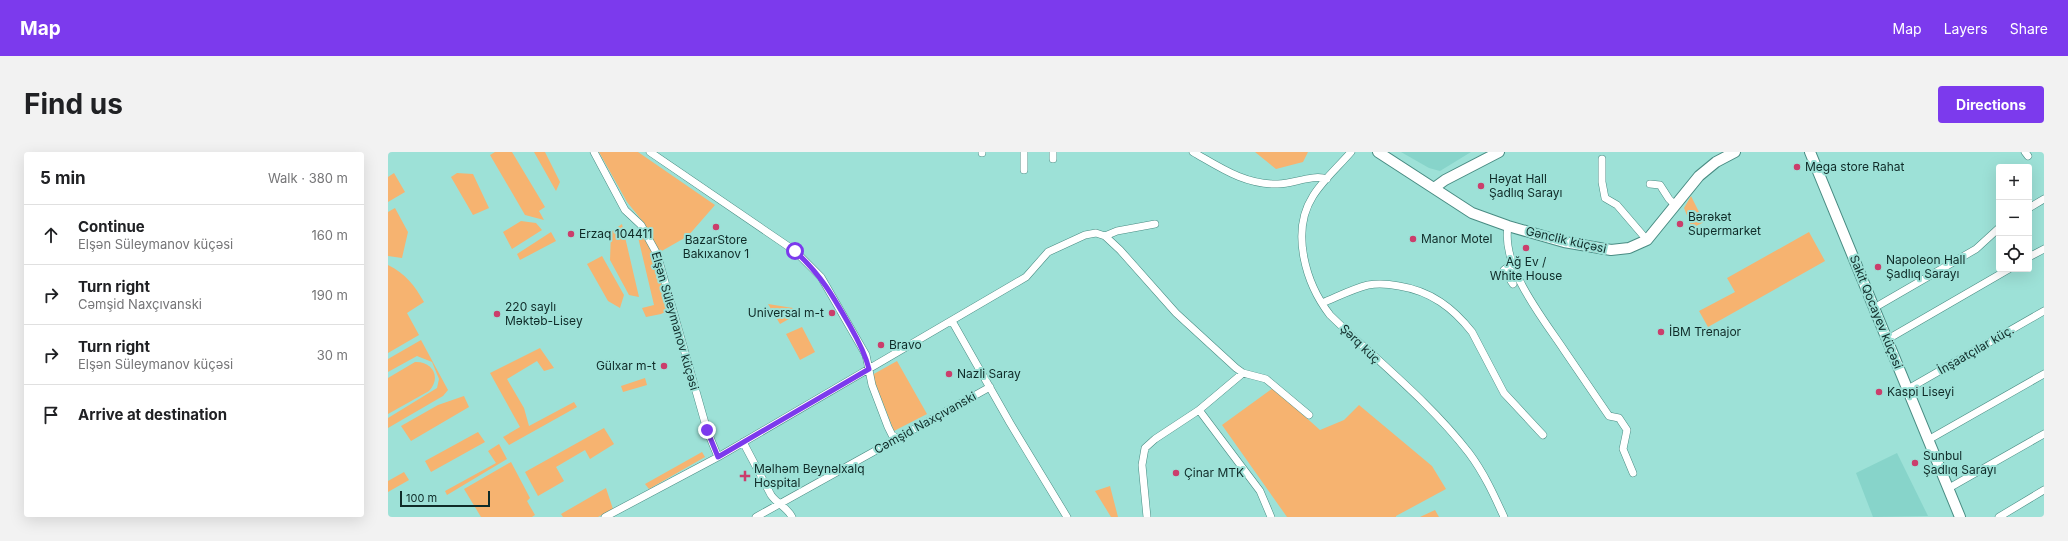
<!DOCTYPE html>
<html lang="en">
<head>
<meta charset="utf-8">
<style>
  body { margin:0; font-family:Inter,sans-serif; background:#f2f2f2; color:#202124 }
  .controls { position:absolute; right:12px; top:12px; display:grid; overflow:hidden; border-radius:4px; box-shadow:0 4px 16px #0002 }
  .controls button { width:36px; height:36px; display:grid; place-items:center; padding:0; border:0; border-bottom:1px solid #e0e0e0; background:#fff; color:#202124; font:20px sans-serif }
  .scale { position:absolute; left:12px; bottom:10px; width:90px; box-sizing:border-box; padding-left:4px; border:2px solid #0f2b28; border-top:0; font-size:11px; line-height:14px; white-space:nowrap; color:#0f2b28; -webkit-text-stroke:3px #9de1d7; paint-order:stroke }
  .stop { position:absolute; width:12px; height:12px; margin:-9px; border:3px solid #7c3aed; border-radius:50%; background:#fff }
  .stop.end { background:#7c3aed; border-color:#fff; box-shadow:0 1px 4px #0008 }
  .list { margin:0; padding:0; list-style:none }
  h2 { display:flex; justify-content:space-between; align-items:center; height:52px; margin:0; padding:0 16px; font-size:17px }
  h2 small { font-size:13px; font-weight:400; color:#757577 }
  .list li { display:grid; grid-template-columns:26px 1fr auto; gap:12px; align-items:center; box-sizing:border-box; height:60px; padding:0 16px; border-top:1px solid #e0e0e0 }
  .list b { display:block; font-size:15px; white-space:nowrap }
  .list p { margin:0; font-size:13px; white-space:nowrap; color:#757577 }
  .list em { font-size:13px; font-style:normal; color:#757577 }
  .icon { flex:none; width:22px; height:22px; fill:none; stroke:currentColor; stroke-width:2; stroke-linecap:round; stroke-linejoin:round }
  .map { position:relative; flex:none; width:1656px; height:365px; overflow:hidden; border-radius:4px }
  header { display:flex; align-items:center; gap:24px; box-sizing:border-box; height:56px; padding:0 20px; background:#7c3aed; color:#fff }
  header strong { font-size:19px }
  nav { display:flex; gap:22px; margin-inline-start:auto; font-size:14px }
  .intro { display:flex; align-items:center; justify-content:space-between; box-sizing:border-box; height:96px; padding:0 24px }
  h1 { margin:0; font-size:28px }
  .button { padding:10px 18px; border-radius:4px; background:#7c3aed; color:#fff; font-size:14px; font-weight:700 }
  main { display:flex; gap:24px; padding:0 24px }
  aside { flex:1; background:#fff; border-radius:4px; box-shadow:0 4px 16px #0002 }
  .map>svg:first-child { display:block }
  .built { fill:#87d4ca }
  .green { fill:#f6b370 }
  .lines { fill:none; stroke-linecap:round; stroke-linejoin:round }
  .street-casing { stroke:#498c83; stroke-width:8 }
  .secondary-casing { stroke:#498c83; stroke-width:12 }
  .street { stroke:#fff; stroke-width:7 }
  .secondary { stroke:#fff; stroke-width:10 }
  .route { stroke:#7c3aed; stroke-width:5 }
  .poi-dot { fill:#cb3e6c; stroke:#9de1d7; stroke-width:1.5 }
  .labels { text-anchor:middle; stroke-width:4; stroke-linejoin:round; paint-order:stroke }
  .poi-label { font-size:12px; fill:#0f2b28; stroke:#9de1d7; text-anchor:start }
  .street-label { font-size:12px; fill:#0f2b28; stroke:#9de1d7 }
</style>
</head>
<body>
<header>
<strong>Map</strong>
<nav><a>Map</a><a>Layers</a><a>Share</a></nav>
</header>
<div class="intro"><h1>Find us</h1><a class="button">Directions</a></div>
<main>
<aside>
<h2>5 min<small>Walk · 380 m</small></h2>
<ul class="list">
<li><svg class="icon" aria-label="ahead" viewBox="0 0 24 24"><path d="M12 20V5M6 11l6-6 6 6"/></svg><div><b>Continue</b><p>Elşən Süleymanov küçəsi</p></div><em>160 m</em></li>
<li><svg class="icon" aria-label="right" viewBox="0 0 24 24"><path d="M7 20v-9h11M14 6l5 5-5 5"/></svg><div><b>Turn right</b><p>Cəmşid Naxçıvanski</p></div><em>190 m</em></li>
<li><svg class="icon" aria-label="right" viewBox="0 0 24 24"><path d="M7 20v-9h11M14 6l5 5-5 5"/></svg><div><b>Turn right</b><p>Elşən Süleymanov küçəsi</p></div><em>30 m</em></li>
<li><svg class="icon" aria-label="arrive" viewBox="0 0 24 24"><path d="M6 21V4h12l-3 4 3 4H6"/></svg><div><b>Arrive at destination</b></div></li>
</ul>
</aside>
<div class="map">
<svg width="1656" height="365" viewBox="0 0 1656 365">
  <rect width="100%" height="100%" fill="#9de1d7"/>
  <path class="built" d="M 1013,0 L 1083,0 L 1052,19 L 1041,16 Z
    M 1509,301 L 1540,364 L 1485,365 L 1468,321 Z"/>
  <path class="green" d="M 107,0 L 124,0 L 157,55 L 151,59 L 156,68 L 137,63 L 102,3 Z
    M 146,0 L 157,0 L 172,30 L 168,39 Z
    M 211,0 L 250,0 L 327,53 L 300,84 L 272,100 L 256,71 L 239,50 Z
    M 867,0 L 920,0 L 915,10 L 888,17 Z
    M 6,21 L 17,40 L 0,50 L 0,25 Z
    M 69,21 L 85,22 L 101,56 L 85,63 L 63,25 Z
    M 1303,44 L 1316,70 L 1304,76 L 1296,56 Z
    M 7,56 L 20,80 L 14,106 L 0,104 L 0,60 Z
    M 133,69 L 148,71 L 154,78 L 124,97 L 115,80 Z
    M 234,72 L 251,145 L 241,143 L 222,108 L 223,80 Z
    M 163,80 L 168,89 L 132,108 L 129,102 Z
    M 1421,80 L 1437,109 L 1320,175 L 1311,159 L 1347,140 L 1339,126 Z
    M 255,84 L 268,107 L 281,158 L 273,162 L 258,165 L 254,156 L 266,153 L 250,85 Z
    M 214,104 L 236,143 L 232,156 L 220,149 L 199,112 Z
    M 0,113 C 17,121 27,134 36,150 L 19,161 L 31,183 L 0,201 Z
    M 380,152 L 405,156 L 408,163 L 392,172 Z
    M 414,175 L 427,200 L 412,208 L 398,182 Z
    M 33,188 L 60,238 L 55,244 L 0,276 L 0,266 L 49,236 L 51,227 L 44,210 L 29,204 L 0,220 L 0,207 Z
    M 152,196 L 166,216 L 156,219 L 149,209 L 119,227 L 136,256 L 141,274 L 186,250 L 189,255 L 121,293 L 115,285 L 132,275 L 102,221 Z
    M 509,209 L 539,262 L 506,279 L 484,223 Z
    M 27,210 C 44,209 54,225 41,239 L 0,262 L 0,226 Z
    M 257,226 L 259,233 L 235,240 L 233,234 Z
    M 885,236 L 932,278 L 956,268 L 971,253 L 1044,314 L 1058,337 L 1008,364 L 1008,365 L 899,365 L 834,273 Z
    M 76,244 L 81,255 L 23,289 L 13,274 L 50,253 Z
    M 216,276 L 226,292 L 202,307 L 197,298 L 168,315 L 176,329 L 150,344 L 137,320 Z
    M 90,280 L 97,290 L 43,320 L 37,309 Z
    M 111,292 L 119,307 L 59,343 L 57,339 L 108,311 L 100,299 Z
    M 314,300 L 317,305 L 261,337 L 257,332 Z
    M 123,310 L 142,346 L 139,349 L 147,363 L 144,365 L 93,365 L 76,337 Z
    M 16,320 L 21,328 L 0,340 L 0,329 Z
    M 722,334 L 730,365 L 723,365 L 707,339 Z
    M 218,336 L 225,357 L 210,365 L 175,365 L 173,362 Z
    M 1047,358 L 1051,365 L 1032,365 Z"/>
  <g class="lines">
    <defs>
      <path id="street" d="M 206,0 L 237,58 L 253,73 L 269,102 L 319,278 L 330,305
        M 262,0 L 407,99 L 433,125 L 478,203 L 484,233 L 500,275 L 504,283 L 509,286
        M 665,0 L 665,7
        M 805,0 C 833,16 857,33 890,32 C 905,32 925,22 939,27
        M 963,0 C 951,14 935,28 925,44 C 902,80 918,132 942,163 C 988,208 1041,249 1081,301 C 1096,321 1106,343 1116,365
        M 1637,0 L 1640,4
        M 594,1 L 594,0
        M 1214,7 L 1214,30 L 1217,46 L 1229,53 L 1259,88
        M 636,18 L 636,0
        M 1262,32 L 1272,33 L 1281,47 L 1287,53
        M 1641,56 L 1656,47
        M 1120,74 C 1113,115 1154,165 1176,198 C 1191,220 1206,242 1221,264 L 1231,266 L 1239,278 L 1235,297 L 1245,321
        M 717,84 L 729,79 L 767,72
        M 1641,105 L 1656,97
        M 1125,111 L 1116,118 L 1125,132
        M 934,151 C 949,145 964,137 980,133 C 991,131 1001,132 1011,134 C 1043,139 1065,156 1084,180 L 1116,241 L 1155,283
        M 1486,156 L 1588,97 L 1611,76
        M 564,169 L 622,271 L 679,365
        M 1500,187 L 1621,117
        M 1520,237 L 1656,159
        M 811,258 L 872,339 L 883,365
        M 1540,288 L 1656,222
        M 355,290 L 383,343 C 389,352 399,355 404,365
        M 1561,336 L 1656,282
        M 217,365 L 330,305 L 638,125 L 660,100 L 697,83 L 708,81 L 717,84 L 732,98 L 788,161 L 848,216 L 855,221 L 878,227 L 921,263
        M 368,365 L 602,235
        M 759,365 L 754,313 L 757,296 L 767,287 L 811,258 L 855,221
        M 1611,365 L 1656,338"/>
      <path id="secondary" d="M 990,0 L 1084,61 L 1120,74 L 1176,90 L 1223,98 L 1241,96 L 1259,88 L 1311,24 L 1328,10 L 1347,0
        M 1422,0 L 1572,365
        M 1046,36 L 1057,28 L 1111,0"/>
    </defs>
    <use href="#street" class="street-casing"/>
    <use href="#secondary" class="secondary-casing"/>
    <use href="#street" class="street"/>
    <use href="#secondary" class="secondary"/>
  </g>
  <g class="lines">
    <path class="route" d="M 319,278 L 330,305 L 481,217 C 477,201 470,188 462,174 C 445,144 433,123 407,99"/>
  </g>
  <g class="poi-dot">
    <circle cx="1409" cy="15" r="4"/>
    <circle cx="1093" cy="34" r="4"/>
    <circle cx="1292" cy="72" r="4"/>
    <circle cx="328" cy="75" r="4"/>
    <circle cx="183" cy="82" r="4"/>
    <circle cx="1025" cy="87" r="4"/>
    <circle cx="1138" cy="96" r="4"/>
    <circle cx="1490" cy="115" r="4"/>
    <circle cx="444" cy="161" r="4"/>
    <circle cx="109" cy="162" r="4"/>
    <circle cx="1273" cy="180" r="4"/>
    <circle cx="493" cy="193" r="4"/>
    <circle cx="276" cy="214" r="4"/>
    <circle cx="561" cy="222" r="4"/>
    <circle cx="1491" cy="240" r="4"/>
    <circle cx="1527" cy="311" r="4"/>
    <circle cx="788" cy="321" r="4"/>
    <path d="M355 318h4v4h4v4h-4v4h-4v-4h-4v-4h4z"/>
  </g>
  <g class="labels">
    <g class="poi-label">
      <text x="1417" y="19">Mega store Rahat</text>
      <text x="1101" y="31">Həyat Hall<tspan x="1101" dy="14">Şadlıq Sarayı</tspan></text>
      <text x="1300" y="69">Bərəkət<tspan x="1300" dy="14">Supermarket</tspan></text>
      <text x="191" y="86">Erzaq 104411</text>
      <text x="1033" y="91">Manor Motel</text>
      <text x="328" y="92" text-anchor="middle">BazarStore<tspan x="328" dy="14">Bakıxanov 1</tspan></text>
      <text x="1498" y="112">Napoleon Hall<tspan x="1498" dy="14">Şadlıq Sarayı</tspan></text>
      <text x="1138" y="114" text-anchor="middle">Ağ Ev /<tspan x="1138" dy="14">White House</tspan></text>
      <text x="117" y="159">220 saylı<tspan x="117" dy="14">Məktəb-Lisey</tspan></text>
      <text x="436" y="165" text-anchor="end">Universal m-t</text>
      <text x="1281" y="184">İBM Trenajor</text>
      <text x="501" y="197">Bravo</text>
      <text x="268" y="218" text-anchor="end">Gülxar m-t</text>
      <text x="569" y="226">Nazli Saray</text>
      <text x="1499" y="244">Kaspi Liseyi</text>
      <text x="1535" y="308">Sunbul<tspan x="1535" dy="14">Şadlıq Sarayı</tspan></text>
      <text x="366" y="321">Məlhəm Beynəlxalq<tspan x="366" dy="14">Hospital</tspan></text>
      <text x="796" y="325">Çinar MTK</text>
    </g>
    <g class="street-label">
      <text transform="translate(1178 88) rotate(13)" y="4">Gənclik küçəsi</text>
      <text transform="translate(1488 160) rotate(68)" y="4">Sakit Qocayev küçəsi</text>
      <text transform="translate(287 169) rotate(74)" y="4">Elşən Süleymanov küçəsi</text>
      <text transform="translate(972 192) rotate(44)" y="4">Şərq küç</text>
      <text transform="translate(1588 198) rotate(-30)" y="4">İnşaatçılar küç.</text>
      <text transform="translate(537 271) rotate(-29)" y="4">Cəmşid Naxçıvanski</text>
    </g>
  </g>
</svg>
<div class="controls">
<button>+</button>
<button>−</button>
<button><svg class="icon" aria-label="locate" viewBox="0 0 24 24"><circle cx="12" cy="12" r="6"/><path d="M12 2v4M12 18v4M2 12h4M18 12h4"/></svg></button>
</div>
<div class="scale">100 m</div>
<div class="stop" style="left:407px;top:99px"></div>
<div class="stop end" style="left:319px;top:278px"></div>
</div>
</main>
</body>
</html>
